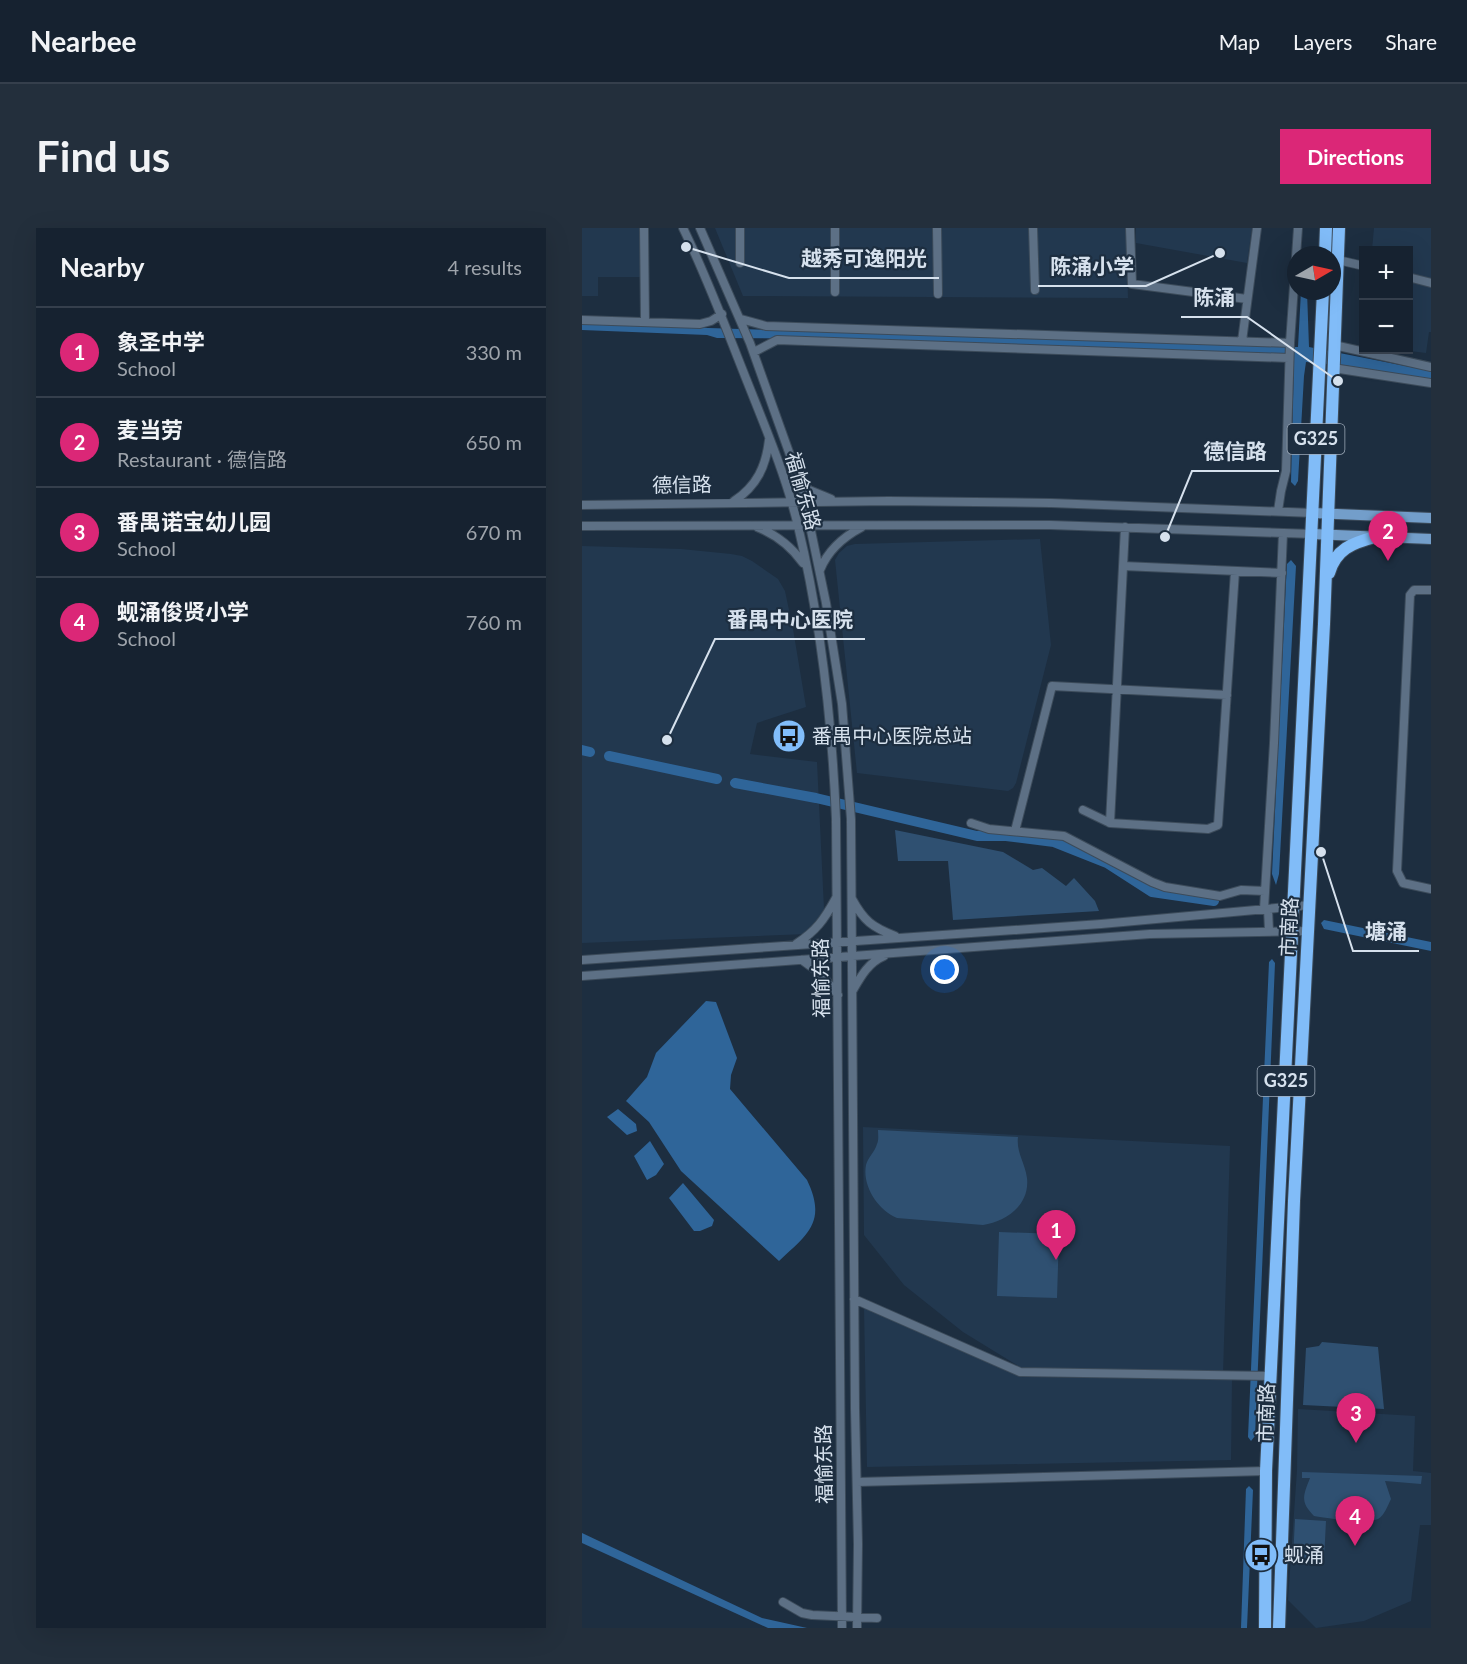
<!DOCTYPE html>
<html lang="en">
<head>
<meta charset="utf-8">
<style>
  body { margin:0; font-family:Lato,"Noto Sans SC",sans-serif; background:#232f3c; color:#f1f3f6 }
  .controls { position:absolute; right:18px; top:18px; display:grid; overflow:hidden; border-radius:0px; box-shadow:0 6px 24px #0002 }
  .controls button { width:54px; height:54px; display:grid; place-items:center; padding:0; border:0; border-bottom:2px solid #353f4c; background:#162230; color:#f1f3f6; font:30px sans-serif }
  .compass { position:absolute; left:705px; top:18px; width:54px; height:54px; border-radius:50%; background:#162230; box-shadow:0 6px 24px #0002; rotate:81deg }
  .you { position:absolute; left:363px; top:742px; width:21px; height:21px; margin:-15px; border:4px solid #fff; border-radius:50%; background:#1a73e8; box-shadow:0 0 0 9px #1a73e833 }
  .badge { display:grid; place-items:center; width:39px; height:39px; border-radius:50%; background:#db2777; color:#fff; font-size:20px; font-weight:700 }
  .pin { position:absolute; translate:-50% -50px; filter:drop-shadow(0 2px 3px #0008) }
  .pin::after { content:''; position:absolute; top:32px; width:21px; height:18px; background:inherit; clip-path:polygon(0 0,100% 0,50% 100%) }
  .list { margin:0; padding:0; list-style:none }
  h2 { display:flex; justify-content:space-between; align-items:center; height:78px; margin:0; padding:0 24px; font-size:26px }
  h2 small { font-size:20px; font-weight:400; color:#9ea4ab }
  .list li { display:grid; grid-template-columns:39px 1fr auto; gap:18px; align-items:center; box-sizing:border-box; height:90px; padding:0 24px; border-top:2px solid #353f4c }
  .list b { display:block; font-size:22px; white-space:nowrap }
  .list p { margin:0; font-size:20px; white-space:nowrap; color:#9ea4ab }
  .list em { font-size:20px; font-style:normal; color:#9ea4ab }
  .map { position:relative; flex:none; width:849px; height:1400px; overflow:hidden; border-radius:0px }
  header { display:flex; align-items:center; gap:36px; box-sizing:border-box; height:84px; padding:0 30px; background:#162230; border-bottom:2px solid #353f4c }
  header strong { font-size:28px }
  nav { display:flex; gap:33px; margin-inline-start:auto; font-size:21px }
  .intro { display:flex; align-items:center; justify-content:space-between; box-sizing:border-box; height:144px; padding:0 36px }
  h1 { margin:0; font-size:42px }
  .button { padding:15px 27px; border-radius:0px; background:#db2777; color:#fff; font-size:21px; font-weight:700 }
  main { display:flex; gap:36px; padding:0 36px }
  aside { flex:1; background:#162230; border-radius:0px; box-shadow:0 6px 24px #0002 }
  .map>svg:first-child { display:block }
  .built { fill:#22384f }
  .green { fill:#2f5071 }
  .water { fill:#2f6599 }
  .lines { fill:none; stroke-linecap:round; stroke-linejoin:round }
  .river { stroke:#2f6599; stroke-width:10 }
  .minor-casing { stroke:#3c4b5a; stroke-width:10 }
  .major-casing { stroke:#3c4b5a; stroke-width:12 }
  .highway-casing { stroke:#3c4b5a; stroke-width:14 }
  .minor { stroke:#5d7085; stroke-width:8 }
  .major { stroke:#739eca; stroke-width:10 }
  .highway { stroke:#81bcf8; stroke-width:12 }
  .labels { text-anchor:middle; stroke-width:4.5; stroke-linejoin:round; paint-order:stroke }
  .shield { fill:#1d2e40; stroke:#9eabb9; stroke-width:1.5 }
  .shield-label { font-size:18px; font-weight:bold; fill:#d6e1ed }
  .street-label { font-size:20px; fill:#d6e1ed; stroke:#1d2e40 }
  .poi-label { font-size:20px; fill:#d6e1ed; stroke:#1d2e40; text-anchor:start }
  .leader { fill:none; stroke:#d6e1ed; stroke-width:2 }
  .callout-dot { fill:#d6e1ed; stroke:#1d2e40; stroke-width:2 }
  .callout-label { font-size:21px; text-anchor:middle; font-weight:bold; fill:#d6e1ed; stroke:#1d2e40; stroke-width:4.5; stroke-linejoin:round; paint-order:stroke }
</style>
</head>
<body>
<header>
<strong>Nearbee</strong>
<nav><a>Map</a><a>Layers</a><a>Share</a></nav>
</header>
<div class="intro"><h1>Find us</h1><a class="button">Directions</a></div>
<main>
<aside>
<h2>Nearby<small>4 results</small></h2>
<ul class="list">
<li><span class="badge">1</span><div><b>象圣中学</b><p>School</p></div><em>330 m</em></li>
<li><span class="badge">2</span><div><b>麦当劳</b><p>Restaurant · 德信路</p></div><em>650 m</em></li>
<li><span class="badge">3</span><div><b>番禺诺宝幼儿园</b><p>School</p></div><em>670 m</em></li>
<li><span class="badge">4</span><div><b>蚬涌俊贤小学</b><p>School</p></div><em>760 m</em></li>
</ul>
</aside>
<div class="map">
<svg width="849" height="1400" viewBox="0 0 849 1400">
  <rect width="100%" height="100%" fill="#1d2e40"/>
  <path class="built" d="M 0,0 L 59,0 L 59,49 L 16,49 L 16,68 L 0,68 Z
    M 133,0 L 544,0 L 546,70 L 161,68 Z
    M 554,0 L 670,0 L 665,35 L 554,15 Z
    M 792,0 L 849,0 L 849,104 L 847,104 L 844,125 L 828,123 L 829,111 L 826,110 L 826,22 L 790,22 Z
    M 458,311 L 469,417 L 434,555 L 431,560 L 426,563 L 275,545 L 253,332 L 257,325 L 265,318 L 273,316 Z
    M 0,318 L 99,321 L 149,326 L 160,328 L 170,333 L 196,351 L 203,363 L 211,401 L 224,479 L 175,495 L 168,526 L 235,534 L 242,681 L 225,706 L 0,715 Z
    M 281,899 L 648,918 L 641,1146 L 443,1142 L 381,1104 L 322,1057 L 282,1007 Z
    M 282,1080 L 440,1149 L 650,1152 L 649,1232 L 285,1239 Z
    M 716,1181 L 833,1188 L 831,1243 L 849,1245 L 849,1297 L 838,1297 L 829,1373 L 782,1393 L 734,1400 L 706,1372 L 715,1242 Z"/>
  <path class="green" d="M 313,602 L 421,624 L 451,642 L 460,640 L 484,658 L 492,650 L 513,673 L 517,683 L 371,692 L 366,633 L 316,633 Z
    M 296,902 L 436,909 C 434,924 443,935 445,950 C 448,977 424,994 401,997 L 315,990 C 296,982 280,958 284,937 C 286,929 293,924 295,916 C 297,912 296,906 296,902 Z
    M 417,1004 L 477,1006 L 475,1070 L 415,1068 Z
    M 740,1114 L 796,1119 L 802,1181 L 721,1177 L 724,1120 L 737,1118 Z
    M 720,1244 L 840,1248 L 839,1256 L 803,1253 L 809,1271 C 806,1277 802,1288 796,1291 C 783,1297 746,1290 732,1288 C 718,1274 721,1268 728,1250 L 720,1250 Z
    M 713,1291 L 744,1293 L 742,1332 L 711,1331 Z"/>
  <path class="water" d="M 719,63 L 725,63 L 727,119 L 849,143 L 849,153 L 768,138 L 724,134 L 722,148 L 716,253 L 713,258 L 709,254 L 712,130 L 708,127 L 269,111 L 135,110 L 125,107 L 0,102 L 0,96 L 714,119 L 716,119 Z
    M 709,332 L 714,338 L 697,646 L 694,657 L 690,646 L 704,354 L 705,336 Z
    M 742,692 L 849,714 L 849,723 L 742,701 L 739,695 Z
    M 690,731 L 693,735 L 673,1208 L 669,1213 L 666,1209 L 687,734 Z
    M 124,773 L 134,774 L 155,830 L 149,847 L 148,861 L 225,952 C 245,994 226,1006 197,1033 L 99,943 L 67,894 L 44,873 L 65,849 L 74,825 Z
    M 36,881 L 54,896 L 55,903 L 45,907 L 25,889 Z
    M 68,913 L 82,936 L 74,947 L 65,952 L 52,928 Z
    M 101,955 L 132,992 L 130,998 L 118,1003 L 112,1003 L 87,970 Z
    M 667,1258 L 671,1262 L 665,1400 L 659,1400 L 664,1261 Z
    M 0,1305 L 180,1390 L 225,1400 L 186,1400 L 0,1315 Z"/>
  <g class="lines">
    <path class="river" d="M 0,522 L 8,524
      M 27,528 L 135,551
      M 153,555 L 234,570 L 395,608 L 424,608 L 472,614 L 525,635 L 570,664 L 632,673"/>
    <defs>
      <path id="minor" d="M 62,0 L 63,94
        M 101,0 C 124,47 142,95 161,143 C 181,194 203,244 216,298 C 239,394 250,493 254,591 L 260,1400
        M 118,0 L 168,115 L 208,227 L 228,298 L 244,375 L 260,476 L 269,591 L 273,1181 L 276,1316 L 275,1400
        M 158,0 L 158,35
        M 253,0 L 253,64
        M 355,0 L 356,66
        M 451,0 L 453,62
        M 548,0 L 550,56 L 665,71
        M 756,32 L 782,38
        M 826,49 L 849,55
        M 159,91 L 184,98 L 708,115
        M 0,92 L 118,96 L 129,93 L 140,86
        M 660,113 L 675,0
        M 752,117 L 849,139
        M 172,124 L 195,112 L 707,130
        M 751,140 L 849,155
        M 216,248 L 227,262 L 249,271
        M 152,273 C 175,258 184,238 187,212
        M 0,277 L 307,273 L 469,275 L 731,285
        M 696,283 L 699,263 L 704,243 L 708,115 L 716,0
        M 0,298 L 468,297 L 730,306
        M 175,299 C 195,307 209,318 221,335
        M 541,338 L 700,345
        M 238,342 C 246,322 261,309 280,299
        M 849,362 L 832,362 L 828,367 L 815,643 L 821,655 L 849,661
        M 501,582 L 528,595 L 626,601 L 636,597 L 653,343
        M 389,595 L 407,601 L 482,608 L 570,654 L 583,659 L 638,668 L 659,662 L 683,663
        M 528,595 L 543,299
        M 433,603 L 470,458 L 645,467
        M 270,671 C 282,693 290,699 313,708
        M 682,681 L 692,515 L 701,305
        M 686,681 L 687,703
        M 214,716 C 234,703 242,692 254,670
        M 0,732 L 519,696 L 728,677
        M 220,732 L 239,746 L 256,767
        M 0,748 L 568,706 L 727,703
        M 271,762 C 279,748 287,734 302,728
        M 272,1071 L 438,1144 L 689,1148
        M 275,1254 L 684,1243
        M 201,1374 L 220,1385 L 230,1387 L 295,1390"/>
      <path id="major" d="M 731,285 L 849,290
        M 730,306 L 849,311"/>
      <path id="highway" d="M 743,27 L 744,0
        M 747,345 C 754,321 770,315 793,309
        M 683,1400 L 684,1243 L 741,63
        M 697,1400 L 712,973 L 742,396 L 757,0"/>
    </defs>
    <use href="#minor" class="minor-casing"/>
    <use href="#major" class="major-casing"/>
    <use href="#highway" class="highway-casing"/>
    <use href="#minor" class="minor"/>
    <use href="#major" class="major"/>
    <use href="#highway" class="highway"/>
  </g>
  <defs>
    <symbol id="bus-disc" viewBox="-11 -11 22 22"><circle r="9.5" fill="#81bdfa" stroke="#1d2e40"/><path d="M-5-6H5V4H4V6H2V4H-2V6H-4V4H-5ZM-3.5-4V0h7V-4ZM-3.5 1.2v1.5H-2V1.2ZM2 1.2v1.5H3.5V1.2Z" fill="#111"/></symbol>
  </defs>
  <g fill-rule="evenodd">
    <use href="#bus-disc" x="188" y="489" width="38" height="38"/>
    <use href="#bus-disc" x="660" y="1308" width="38" height="38"/>
  </g>
  <g class="labels">
    <g class="shield">
      <rect x="705.5" y="196" width="57" height="30" rx="4.5"/>
      <rect x="675.5" y="838" width="57" height="30" rx="4.5"/>
    </g>
    <g class="shield-label">
      <text x="734" y="217">G325</text>
      <text x="704" y="859">G325</text>
    </g>
    <g class="street-label">
      <text transform="translate(100 257) rotate(-1)" y="7">德信路</text>
      <text transform="translate(221 263) rotate(74)" y="7">福愉东路</text>
      <text transform="translate(707 699) rotate(-87)" y="7">市南路</text>
      <text transform="translate(239 750) rotate(-91)" y="7">福愉东路</text>
      <text transform="translate(684 1185) rotate(-88)" y="7">市南路</text>
      <text transform="translate(242 1236) rotate(-91)" y="7">福愉东路</text>
    </g>
    <g class="poi-label">
      <text x="230" y="515">番禺中心医院总站</text>
      <text x="702" y="1334">蚬涌</text>
    </g>
  </g>
  <path class="leader" d="M104 19L207 50H357M638 25L564 58H456M756 153L665 89H599M583 309L610 243H697M85 512L133 411H283M739 624L771 723H837"/>
  <g class="callout-dot">
    <circle cx="104" cy="19" r="6"/>
    <circle cx="638" cy="25" r="6"/>
    <circle cx="756" cy="153" r="6"/>
    <circle cx="583" cy="309" r="6"/>
    <circle cx="85" cy="512" r="6"/>
    <circle cx="739" cy="624" r="6"/>
  </g>
  <g class="callout-label">
    <text x="282" y="38">越秀可逸阳光</text>
    <text x="510" y="46">陈涌小学</text>
    <text x="632" y="77">陈涌</text>
    <text x="653" y="231">德信路</text>
    <text x="208" y="399">番禺中心医院</text>
    <text x="804" y="711">塘涌</text>
  </g>
</svg>
<div class="controls">
<button>+</button>
<button>−</button>
</div>
<svg class="compass" viewBox="-18 -18 36 36"><path d="M0-13l5 13h-10z" fill="#e53935"/><path d="M0 13l5-13h-10z" fill="#9ea4ab"/></svg>
<div class="you"></div>
<div class="pin badge" style="left:474px;top:1032px">1</div>
<div class="pin badge" style="left:806px;top:333px">2</div>
<div class="pin badge" style="left:774px;top:1215px">3</div>
<div class="pin badge" style="left:773px;top:1318px">4</div>
</div>
</main>
</body>
</html>
